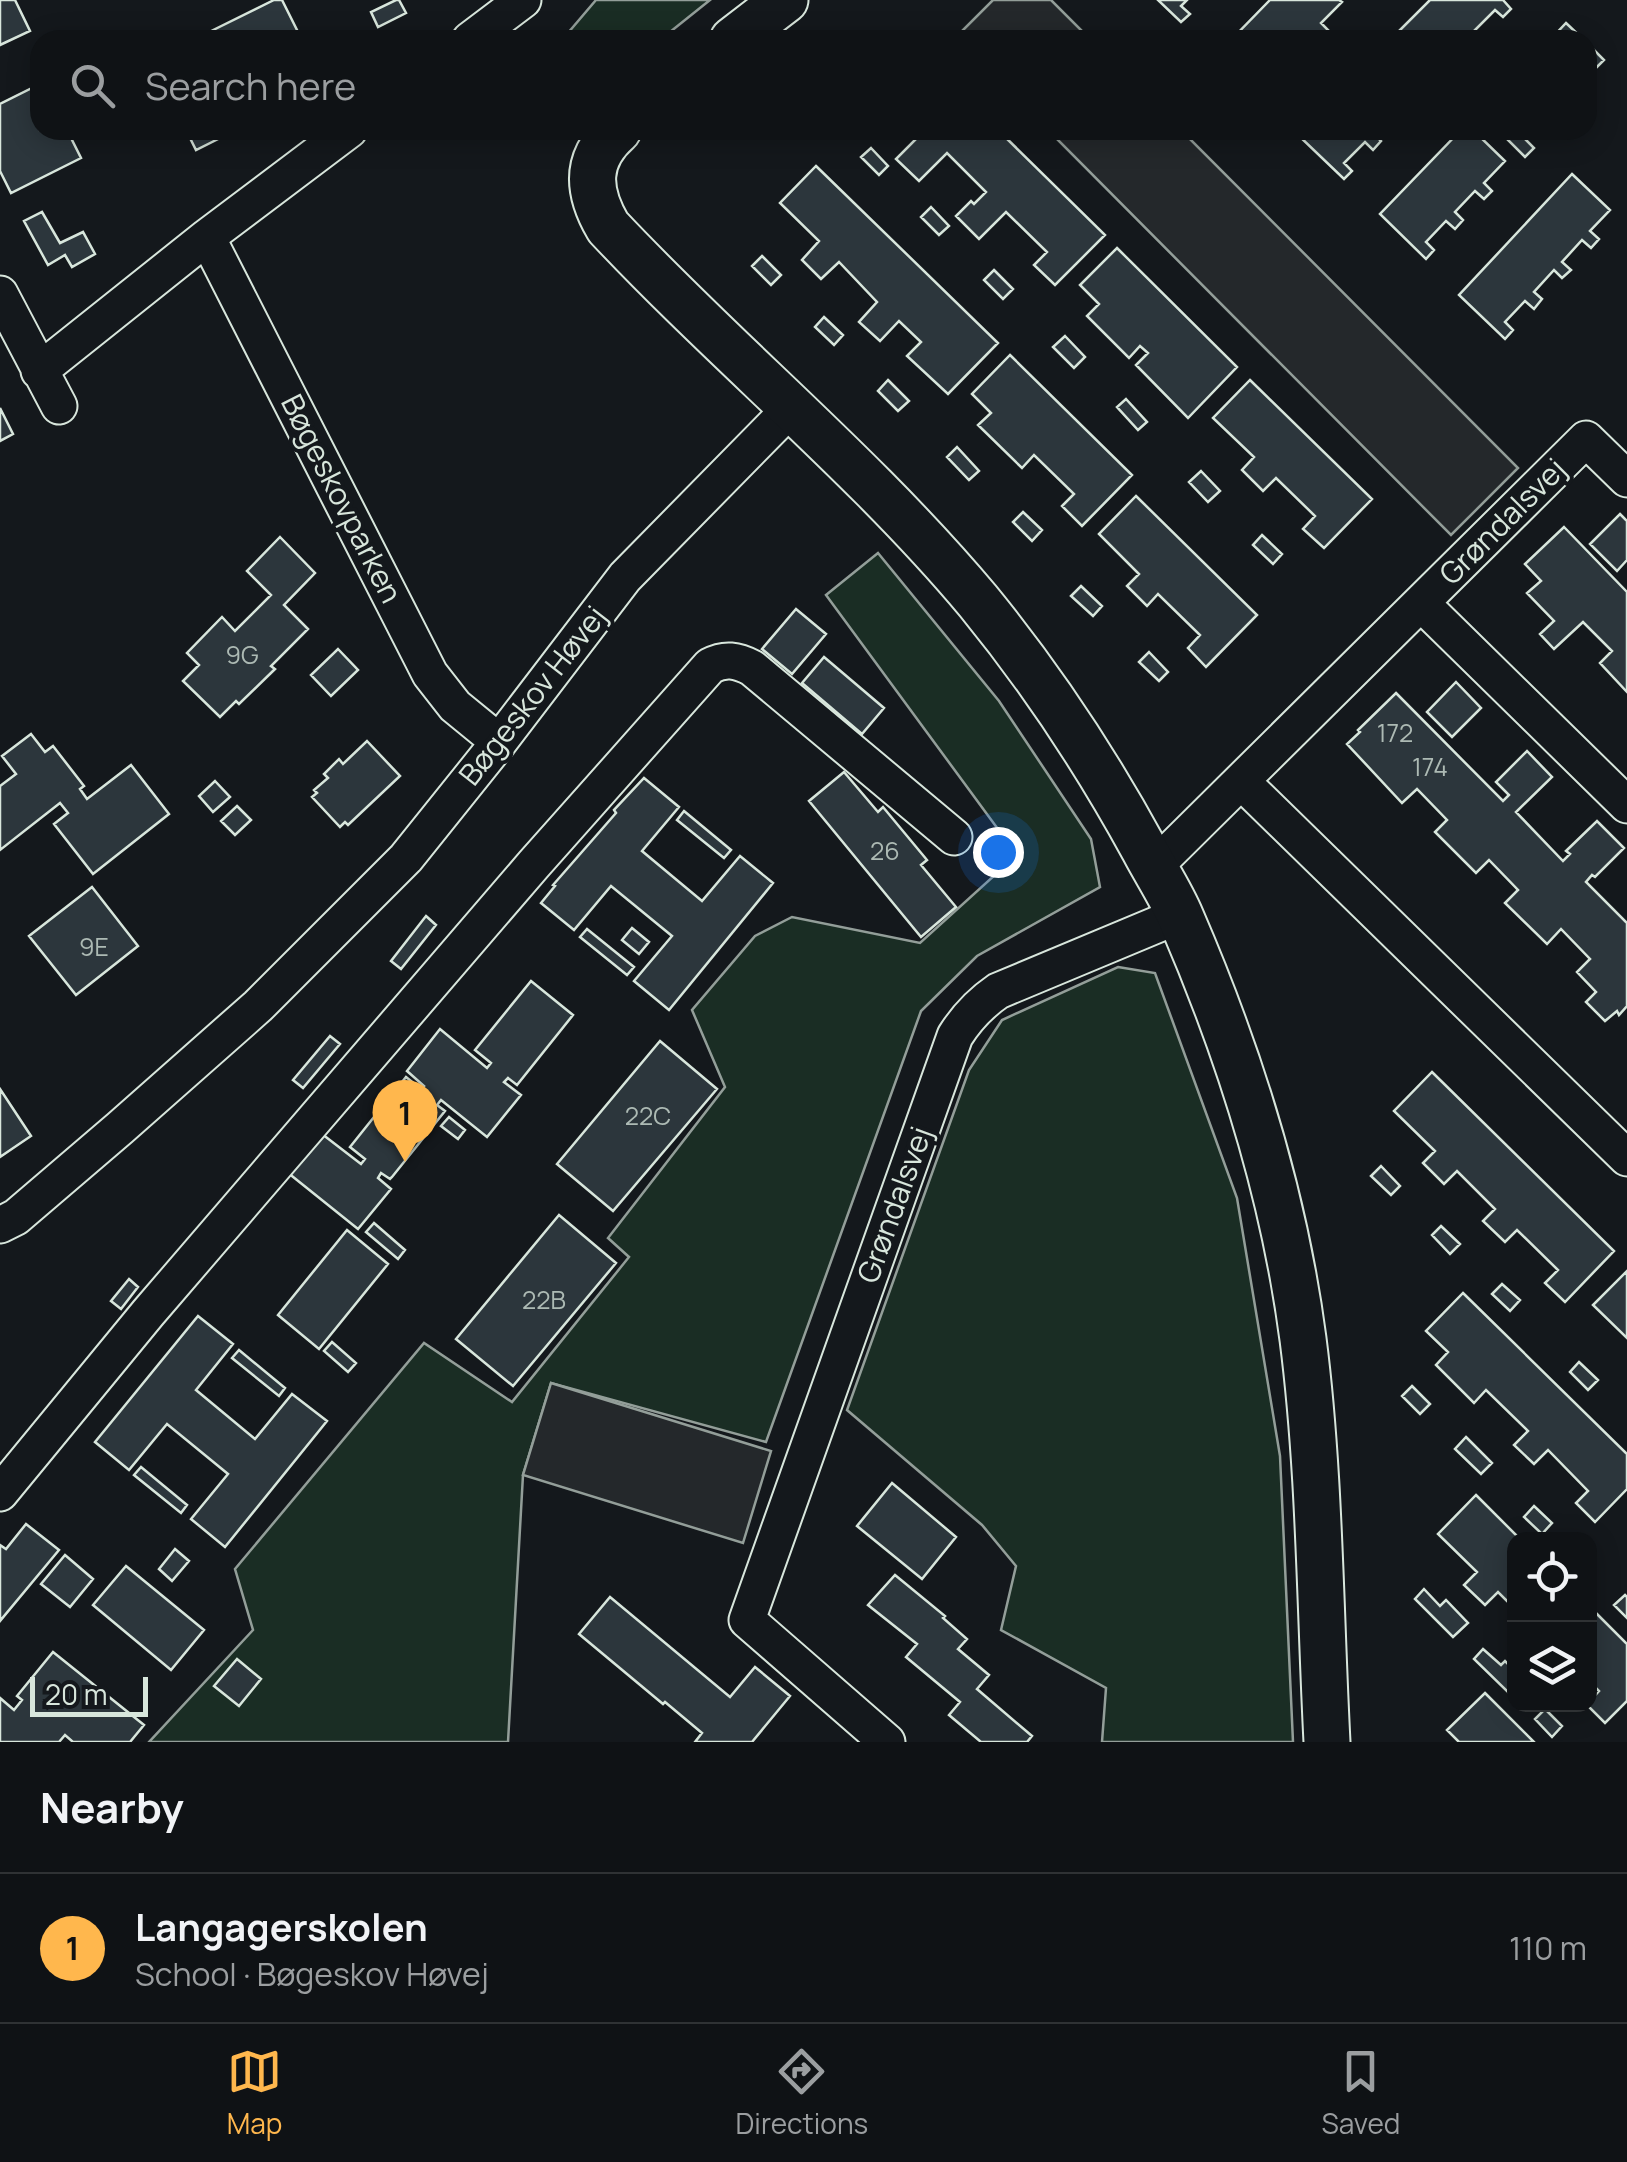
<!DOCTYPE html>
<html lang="en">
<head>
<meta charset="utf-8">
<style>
  body { margin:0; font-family:Manrope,sans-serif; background:#181b1e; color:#f1f3f6 }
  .controls { position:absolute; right:30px; bottom:30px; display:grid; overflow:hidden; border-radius:20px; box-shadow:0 5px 25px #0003 }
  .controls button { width:90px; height:90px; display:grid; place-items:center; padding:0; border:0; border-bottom:2px solid #2f3234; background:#0f1215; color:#f1f3f6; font:50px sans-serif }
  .scale { position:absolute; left:30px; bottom:25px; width:118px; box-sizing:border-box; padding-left:10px; border:5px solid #d8e6dc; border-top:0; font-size:28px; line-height:35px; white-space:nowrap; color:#d8e6dc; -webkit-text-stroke:8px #14181c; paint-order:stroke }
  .you { position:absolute; left:998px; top:852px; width:35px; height:35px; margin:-25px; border:8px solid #fff; border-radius:50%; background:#1a73e8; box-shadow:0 0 0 15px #1a73e833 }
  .badge { display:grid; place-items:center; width:65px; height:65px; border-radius:50%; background:#ffb74d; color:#111; font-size:32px; font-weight:700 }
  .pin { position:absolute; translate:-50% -82px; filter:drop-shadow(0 2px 5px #0008) }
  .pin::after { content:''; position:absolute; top:52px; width:35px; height:30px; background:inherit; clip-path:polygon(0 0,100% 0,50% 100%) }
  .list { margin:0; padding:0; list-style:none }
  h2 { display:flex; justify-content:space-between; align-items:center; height:130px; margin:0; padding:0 40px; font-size:42px }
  h2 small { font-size:32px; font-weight:400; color:#9b9ea0 }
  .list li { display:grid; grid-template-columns:65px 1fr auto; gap:30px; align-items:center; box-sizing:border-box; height:150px; padding:0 40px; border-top:2px solid #2f3234 }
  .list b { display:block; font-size:38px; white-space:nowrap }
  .list p { margin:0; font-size:32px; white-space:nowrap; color:#9b9ea0 }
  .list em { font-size:32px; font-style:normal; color:#9b9ea0 }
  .icon { flex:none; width:55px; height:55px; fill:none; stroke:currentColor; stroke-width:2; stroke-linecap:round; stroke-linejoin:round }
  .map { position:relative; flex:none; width:1627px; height:1742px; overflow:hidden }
  .search { position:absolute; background:#0f1215; box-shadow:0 5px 25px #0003; left:30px; right:30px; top:30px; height:110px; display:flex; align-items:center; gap:25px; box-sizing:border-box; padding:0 35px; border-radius:30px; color:#9b9ea0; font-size:38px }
  .sheet { height:280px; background:#0f1215 }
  nav { display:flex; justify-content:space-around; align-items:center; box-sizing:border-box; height:140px; border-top:2px solid #2f3234; background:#0f1215; font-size:28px; color:#9b9ea0 }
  nav a { display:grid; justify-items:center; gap:5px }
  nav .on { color:#ffb74d }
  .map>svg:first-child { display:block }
  .green { fill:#1a2d24; stroke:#939e99; stroke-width:2.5 }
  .parking { fill:#24282b; stroke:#939e99; stroke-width:2.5 }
  .building { fill:#2c363c; stroke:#d8e6dc; stroke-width:2.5 }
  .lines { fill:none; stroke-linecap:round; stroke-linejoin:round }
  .minor-casing { stroke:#d8e6dc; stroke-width:39 }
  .tertiary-casing { stroke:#d8e6dc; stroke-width:49 }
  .minor { stroke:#14181c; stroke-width:35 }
  .tertiary { stroke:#14181c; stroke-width:45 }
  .labels { text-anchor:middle; stroke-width:8; stroke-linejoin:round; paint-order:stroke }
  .number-label { font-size:25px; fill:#adbab4 }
  .street-label { font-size:30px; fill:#d8e6dc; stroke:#14181c }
</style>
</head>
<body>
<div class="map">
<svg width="1627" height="1742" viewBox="0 0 1627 1742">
  <rect width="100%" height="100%" fill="#14181c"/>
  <path class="green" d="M 596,0 L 710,0 L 660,40 L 562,40 Z
    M 878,553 L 999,701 L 1091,839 L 1100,887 L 977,956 L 921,1011 L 766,1442 L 551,1383 L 523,1475 L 508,1742 L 149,1742 L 253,1630 L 235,1569 L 424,1343 L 512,1402 L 629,1257 L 608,1238 L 725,1087 L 692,1010 L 755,936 L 792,917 L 920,943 L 1017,855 L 826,595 Z
    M 1118,967 L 1155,973 L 1237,1198 L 1280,1456 L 1293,1742 L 1102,1742 L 1106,1688 L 1001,1630 L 1016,1566 L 982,1525 L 847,1410 L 969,1070 L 1002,1020 Z"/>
  <path class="parking" d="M 993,0 L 1051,0 L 1091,40 L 959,40 L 956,37 Z
    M 1048,130 L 1181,130 L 1518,468 L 1451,535 Z
    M 551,1383 L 771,1451 L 743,1543 L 523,1475 Z"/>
  <path class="building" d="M 0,0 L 15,0 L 30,31 L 0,45 Z
    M 274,0 L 282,0 L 302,40 L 193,40 Z
    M 396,0 L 399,0 L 406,13 L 378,27 L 371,12 Z
    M 1158,0 L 1187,0 L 1181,6 L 1190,14 L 1181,22 Z
    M 1270,0 L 1339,0 L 1342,2 L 1321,23 L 1329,31 L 1321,40 L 1313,32 L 1305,40 L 1231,40 Z
    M 1430,0 L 1503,0 L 1511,9 L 1503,17 L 1495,10 L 1474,31 L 1482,38 L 1481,40 L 1407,40 L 1398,32 Z
    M 1566,23 L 1584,40 L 1550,40 Z
    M 1587,43 L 1604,60 L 1587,77 Z
    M 40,84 L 40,130 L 67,130 L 81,158 L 11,193 L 0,171 L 0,104 Z
    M 200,130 L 218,130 L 222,137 L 196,150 L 189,136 Z
    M 923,130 L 998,130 L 1105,235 L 1055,285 L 1034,265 L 1047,252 L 1006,212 L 979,239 L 956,216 L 971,201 L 974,204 L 986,192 L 947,153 L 919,181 L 896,159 L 924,131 Z
    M 1303,130 L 1376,130 L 1373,133 L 1381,141 L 1373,150 L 1365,142 L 1344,163 L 1352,171 L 1344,179 L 1298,135 Z
    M 1461,130 L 1473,130 L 1505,161 L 1484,183 L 1492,191 L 1484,199 L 1475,191 L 1455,212 L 1463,220 L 1455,229 L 1446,221 L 1426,242 L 1434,250 L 1426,259 L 1380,214 Z
    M 1498,130 L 1536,130 L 1526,140 L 1534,148 L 1525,157 Z
    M 871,148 L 888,166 L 879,175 L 861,157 Z
    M 816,166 L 998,343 L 948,394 L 907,356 L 921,342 L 899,321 L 880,341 L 859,322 L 877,302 L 839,262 L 821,279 L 802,260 L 819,241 L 780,203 Z
    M 1572,174 L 1610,210 L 1590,231 L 1599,239 L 1591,248 L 1582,240 L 1562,262 L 1571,270 L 1562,278 L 1554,270 L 1534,292 L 1542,299 L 1534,309 L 1525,301 L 1505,322 L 1513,330 L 1505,339 L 1459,295 Z
    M 931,207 L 949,226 L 939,235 L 921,217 Z
    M 42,212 L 60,243 L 83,232 L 95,254 L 72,267 L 65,255 L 48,265 L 24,221 Z
    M 1117,248 L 1237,367 L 1188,418 L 1136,365 L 1148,353 L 1140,346 L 1129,358 L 1087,316 L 1099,304 L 1080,285 Z
    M 762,256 L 781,275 L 771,285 L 752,266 Z
    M 994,270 L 1013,289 L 1003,299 L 984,280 Z
    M 824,317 L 843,335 L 834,345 L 815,327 Z
    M 1065,336 L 1085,357 L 1074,368 L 1053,347 Z
    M 1010,355 L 1132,475 L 1082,526 L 1062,506 L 1074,494 L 1034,455 L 1022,468 L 978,425 L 991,413 L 972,394 Z
    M 888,380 L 909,401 L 898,411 L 878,391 Z
    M 1250,380 L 1372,499 L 1324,548 L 1303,529 L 1315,516 L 1276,478 L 1263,491 L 1242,470 L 1254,457 L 1213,418 Z
    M 1126,399 L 1147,422 L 1138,430 L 1117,407 Z
    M 0,408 L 13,434 L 0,441 Z
    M 957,447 L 979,471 L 969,480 L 947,457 Z
    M 1201,471 L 1220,491 L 1208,502 L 1189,482 Z
    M 1136,496 L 1257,615 L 1206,667 L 1188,648 L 1200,635 L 1158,594 L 1147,606 L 1127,586 L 1139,574 L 1099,534 Z
    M 1023,512 L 1042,530 L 1032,541 L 1013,522 Z
    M 1620,514 L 1627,521 L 1627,560 L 1617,571 L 1590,544 Z
    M 1564,527 L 1627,592 L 1627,692 L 1600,663 L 1612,651 L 1583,622 L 1554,649 L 1540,634 L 1554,621 L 1527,593 L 1541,581 L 1525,564 Z
    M 1262,535 L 1282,554 L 1273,564 L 1253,545 Z
    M 280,537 L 315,573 L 284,605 L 308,629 L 271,666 L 275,669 L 239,704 L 236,701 L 220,717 L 183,681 L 199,665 L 187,653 L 222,617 L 235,631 L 271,595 L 247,571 Z
    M 1081,586 L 1102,606 L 1093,616 L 1071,596 Z
    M 796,609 L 826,634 L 792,674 L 762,649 Z
    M 338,649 L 358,670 L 331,696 L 311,675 Z
    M 1149,652 L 1168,672 L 1159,681 L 1139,662 Z
    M 824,657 L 884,708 L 862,734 L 802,683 Z
    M 1456,682 L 1481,708 L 1452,737 L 1427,712 Z
    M 1396,693 L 1503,801 L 1509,795 L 1496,782 L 1527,751 L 1552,777 L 1516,812 L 1563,861 L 1570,854 L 1566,851 L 1597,821 L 1624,848 L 1595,877 L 1592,875 L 1586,882 L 1627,923 L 1627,1006 L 1619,1015 L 1617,1011 L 1605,1021 L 1586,1002 L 1596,992 L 1577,972 L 1590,959 L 1561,929 L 1547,944 L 1505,903 L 1518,890 L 1489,860 L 1476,873 L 1435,832 L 1447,820 L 1417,789 L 1402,803 L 1347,744 L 1360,732 L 1358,730 Z
    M 31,734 L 45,752 L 53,746 L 84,786 L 80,789 L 87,799 L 131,765 L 169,814 L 93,874 L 54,824 L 68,813 L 60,803 L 0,850 L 0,786 L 16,774 L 2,756 Z
    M 367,741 L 400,776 L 348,825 L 345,822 L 340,827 L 312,797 L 317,793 L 314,790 L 328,778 L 324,774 L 339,759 L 343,764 Z
    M 844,772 L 878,812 L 883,807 L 927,860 L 921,865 L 956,907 L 921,937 L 809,801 Z
    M 644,778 L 679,807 L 642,851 L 702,901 L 740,856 L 773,883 L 669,1010 L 634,981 L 672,936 L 611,886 L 574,930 L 541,903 L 555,886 L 553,885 L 616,813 L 614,810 Z
    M 215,781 L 230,797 L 213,812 L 199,796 Z
    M 237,806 L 251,820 L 235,835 L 221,821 Z
    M 684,811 L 731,850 L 724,858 L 677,820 Z
    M 92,887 L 138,946 L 76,995 L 29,936 Z
    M 426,916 L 436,925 L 401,969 L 391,961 Z
    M 632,928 L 649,942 L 639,954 L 622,940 Z
    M 587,929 L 634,967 L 627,975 L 580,937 Z
    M 531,981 L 573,1015 L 517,1085 L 508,1078 L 504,1082 L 521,1095 L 487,1137 L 441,1100 L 437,1105 L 445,1111 L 392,1177 L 390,1179 L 381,1173 L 378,1178 L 391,1189 L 358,1229 L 277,1164 L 309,1124 L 361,1164 L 365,1159 L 350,1147 L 406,1077 L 421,1089 L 424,1086 L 407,1071 L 440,1029 L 487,1068 L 491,1063 L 475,1050 Z
    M 330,1036 L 340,1044 L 303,1088 L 293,1080 Z
    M 660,1041 L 717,1089 L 613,1211 L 557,1164 Z
    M 1432,1072 L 1614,1251 L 1565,1302 L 1545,1283 L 1558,1270 L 1517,1230 L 1505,1242 L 1483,1221 L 1495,1209 L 1457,1171 L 1444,1184 L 1423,1163 L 1435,1151 L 1394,1111 Z
    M 0,1089 L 31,1136 L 0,1157 Z
    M 449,1117 L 465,1130 L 458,1139 L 441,1126 Z
    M 1381,1166 L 1400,1186 L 1391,1195 L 1371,1176 Z
    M 559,1215 L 616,1263 L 513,1386 L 456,1339 Z
    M 374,1223 L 405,1250 L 398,1259 L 366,1232 Z
    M 1441,1226 L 1460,1244 L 1450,1254 L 1432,1235 Z
    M 347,1230 L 388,1264 L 319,1349 L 278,1315 Z
    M 1627,1271 L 1627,1338 L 1593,1305 Z
    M 129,1279 L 138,1287 L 121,1309 L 111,1301 Z
    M 1502,1284 L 1520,1300 L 1510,1311 L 1492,1294 Z
    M 1463,1293 L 1627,1454 L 1627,1489 L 1595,1522 L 1576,1503 L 1588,1491 L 1548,1450 L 1534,1464 L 1514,1445 L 1528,1431 L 1486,1390 L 1474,1403 L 1436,1365 L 1448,1352 L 1426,1331 Z
    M 198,1316 L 233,1344 L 196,1390 L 255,1439 L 292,1394 L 327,1421 L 225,1547 L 191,1519 L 228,1474 L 167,1424 L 129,1470 L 95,1442 Z
    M 332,1342 L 356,1363 L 348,1372 L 324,1351 Z
    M 239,1350 L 285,1388 L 279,1396 L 232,1358 Z
    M 1579,1362 L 1598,1380 L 1588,1390 L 1570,1372 Z
    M 1412,1386 L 1430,1404 L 1420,1414 L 1402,1396 Z
    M 1466,1437 L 1492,1463 L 1481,1474 L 1455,1449 Z
    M 141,1467 L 187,1505 L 181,1513 L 134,1475 Z
    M 892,1483 L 956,1537 L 922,1579 L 857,1526 Z
    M 1476,1495 L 1521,1540 L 1514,1540 L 1514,1608 L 1498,1592 L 1485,1605 L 1464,1585 L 1477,1572 L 1438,1534 Z
    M 1534,1506 L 1552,1523 L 1542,1534 L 1524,1517 Z
    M 26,1524 L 59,1550 L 0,1621 L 0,1545 L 6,1549 Z
    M 175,1549 L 189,1561 L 172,1581 L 159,1569 Z
    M 65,1555 L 93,1579 L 70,1607 L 41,1584 Z
    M 126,1566 L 204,1630 L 171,1670 L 93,1605 Z
    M 895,1575 L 945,1616 L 943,1618 L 967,1639 L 958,1649 L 989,1675 L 977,1689 L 1032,1736 L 1027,1742 L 981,1742 L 949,1715 L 960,1702 L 906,1657 L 917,1644 L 868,1605 Z
    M 1424,1589 L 1440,1606 L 1446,1600 L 1468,1623 L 1453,1637 L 1415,1599 Z
    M 1625,1595 L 1627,1597 L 1627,1618 L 1614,1605 Z
    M 610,1597 L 730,1697 L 755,1667 L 790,1696 L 752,1742 L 695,1742 L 702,1733 L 665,1702 L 663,1704 L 579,1634 Z
    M 1590,1607 L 1627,1644 L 1627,1701 L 1605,1723 L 1586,1704 L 1590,1704 L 1590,1701 L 1599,1691 L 1590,1682 Z
    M 1483,1649 L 1501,1665 L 1505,1661 L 1514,1670 L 1514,1695 L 1513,1697 L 1474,1659 Z
    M 53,1652 L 144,1725 L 130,1742 L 73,1742 L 65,1735 L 59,1742 L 0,1742 L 0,1698 L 14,1710 L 22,1700 L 17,1696 Z
    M 237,1659 L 261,1679 L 239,1706 L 214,1686 Z
    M 1485,1693 L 1534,1742 L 1459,1742 L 1447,1730 Z
    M 1545,1709 L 1562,1726 L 1552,1737 L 1535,1719 Z"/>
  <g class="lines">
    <defs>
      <path id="minor" d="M 470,40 L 523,0
        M 207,237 L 430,674 L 455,706 L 499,742
        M 0,294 L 59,406
        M 39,371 L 207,237 L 349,130
        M 1421,603 L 1627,805
        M 1241,781 L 1627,1158
        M 1154,867 L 1586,439 L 1627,479
        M 0,1225 L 16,1217 L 120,1128 L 258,1006 L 406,858 L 499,742 L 625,577 L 792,407
        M 0,1493 L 148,1313 L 534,864 L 710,666 C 725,658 737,660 752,668 L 954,837
        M 887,1742 L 747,1620 L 955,1036 C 967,1017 979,1004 998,991 L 1180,915"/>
      <path id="tertiary" d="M 733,40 L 785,0
        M 618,130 C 585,159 587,191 608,227 C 728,355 865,466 978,601 C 1041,678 1096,761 1144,849 C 1156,872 1171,894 1181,918 C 1239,1052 1284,1194 1303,1339 C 1320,1471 1320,1609 1327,1742"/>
    </defs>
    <use href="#minor" class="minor-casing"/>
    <use href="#tertiary" class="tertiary-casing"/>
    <use href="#minor" class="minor"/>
    <use href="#tertiary" class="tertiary"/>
  </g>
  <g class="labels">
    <g class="number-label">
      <text x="242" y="664">9G</text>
      <text x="1395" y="742">172</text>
      <text x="1430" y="776">174</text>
      <text x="885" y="860">26</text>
      <text x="94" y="956">9E</text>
      <text x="648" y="1125">22C</text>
      <text x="544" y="1309">22B</text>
    </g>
    <g class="street-label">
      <text transform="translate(341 499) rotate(63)" y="10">Bøgeskovparken</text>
      <text transform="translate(1503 522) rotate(-45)" y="10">Grøndalsvej</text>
      <text transform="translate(533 696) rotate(-52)" y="10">Bøgeskov Høvej</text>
      <text transform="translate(895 1205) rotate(-70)" y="10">Grøndalsvej</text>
    </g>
  </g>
</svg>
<div class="controls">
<button><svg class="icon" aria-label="locate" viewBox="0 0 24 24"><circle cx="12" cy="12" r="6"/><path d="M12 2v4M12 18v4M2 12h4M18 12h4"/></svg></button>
<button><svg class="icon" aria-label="layers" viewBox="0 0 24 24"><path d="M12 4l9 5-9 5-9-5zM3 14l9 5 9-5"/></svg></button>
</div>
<div class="scale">20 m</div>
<div class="you"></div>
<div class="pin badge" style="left:405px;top:1162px">1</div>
<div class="search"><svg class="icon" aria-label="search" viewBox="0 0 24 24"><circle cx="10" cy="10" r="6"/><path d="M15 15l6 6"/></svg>Search here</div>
</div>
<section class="sheet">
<h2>Nearby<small></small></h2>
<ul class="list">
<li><span class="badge">1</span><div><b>Langagerskolen</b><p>School · Bøgeskov Høvej</p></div><em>110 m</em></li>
</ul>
</section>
<nav>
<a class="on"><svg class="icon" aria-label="map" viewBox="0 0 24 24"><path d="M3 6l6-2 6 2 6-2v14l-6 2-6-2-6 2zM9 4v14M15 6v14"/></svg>Map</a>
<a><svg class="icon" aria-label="directions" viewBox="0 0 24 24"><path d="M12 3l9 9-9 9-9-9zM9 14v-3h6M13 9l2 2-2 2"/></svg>Directions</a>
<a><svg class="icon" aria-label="saved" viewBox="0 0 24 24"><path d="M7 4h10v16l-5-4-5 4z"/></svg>Saved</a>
</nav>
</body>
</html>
